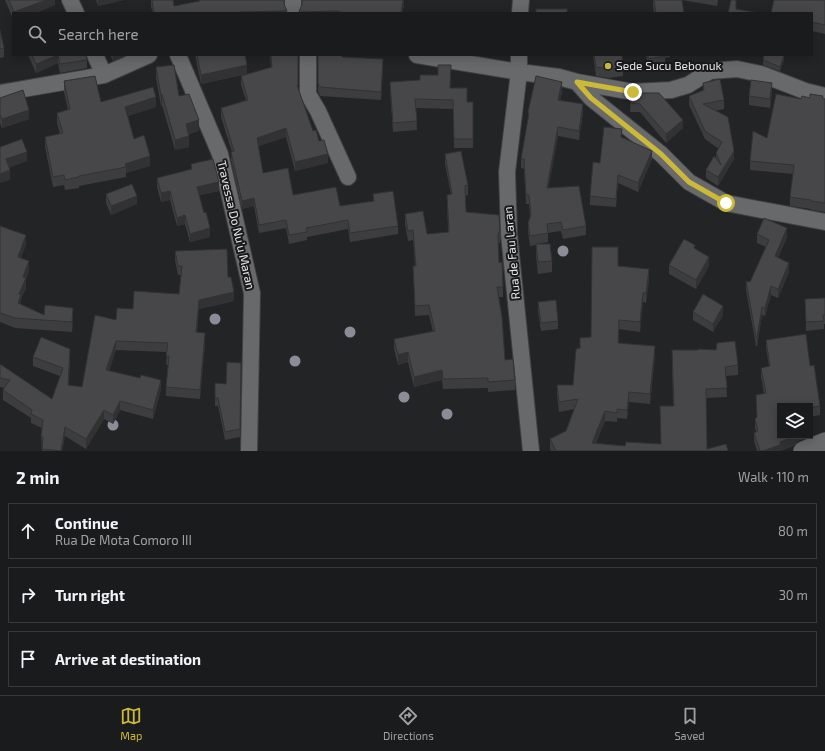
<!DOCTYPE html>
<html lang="en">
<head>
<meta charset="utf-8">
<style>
  body { margin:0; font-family:"Exo 2",sans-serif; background:#232425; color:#f1f3f6 }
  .controls { position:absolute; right:12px; bottom:12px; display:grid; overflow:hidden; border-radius:0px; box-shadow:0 2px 10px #0003 }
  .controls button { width:36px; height:36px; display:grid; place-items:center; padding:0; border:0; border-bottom:1px solid #38393b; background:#1a1b1c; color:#f1f3f6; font:20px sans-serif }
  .stop { position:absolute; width:12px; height:12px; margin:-9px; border:3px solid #ccb938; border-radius:50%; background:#fff }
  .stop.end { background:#ccb938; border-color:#fff; box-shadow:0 1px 4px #0008 }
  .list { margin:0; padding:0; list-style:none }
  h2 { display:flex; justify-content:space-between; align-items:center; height:52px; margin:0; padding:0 16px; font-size:17px }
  h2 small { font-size:13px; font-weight:400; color:#9fa1a3 }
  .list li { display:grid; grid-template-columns:26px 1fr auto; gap:12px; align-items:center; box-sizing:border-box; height:56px; margin:0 8px 8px; padding:0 8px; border:1px solid #38393b; border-radius:0px }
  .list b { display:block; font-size:15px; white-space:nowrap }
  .list p { margin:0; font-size:13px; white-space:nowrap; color:#9fa1a3 }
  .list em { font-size:13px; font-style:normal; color:#9fa1a3 }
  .icon { flex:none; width:22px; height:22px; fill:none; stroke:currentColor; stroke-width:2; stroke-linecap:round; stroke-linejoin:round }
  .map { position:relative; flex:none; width:825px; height:451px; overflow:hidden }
  .search { position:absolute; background:#1a1b1c; box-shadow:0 2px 10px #0003; left:12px; right:12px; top:12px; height:44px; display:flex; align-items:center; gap:10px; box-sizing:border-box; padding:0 14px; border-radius:0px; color:#9fa1a3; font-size:15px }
  .sheet { height:244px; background:#1a1b1c }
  nav { display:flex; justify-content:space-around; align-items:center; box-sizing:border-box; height:56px; border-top:1px solid #38393b; background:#1a1b1c; font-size:11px; color:#9fa1a3 }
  nav a { display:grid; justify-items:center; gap:2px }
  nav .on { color:#ccb938 }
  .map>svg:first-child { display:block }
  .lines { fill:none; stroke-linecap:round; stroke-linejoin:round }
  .minor-casing { stroke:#414143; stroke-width:18 }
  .tertiary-casing { stroke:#414143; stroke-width:20 }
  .minor { stroke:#68696b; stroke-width:16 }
  .tertiary { stroke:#68696b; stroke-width:19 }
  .tree { fill:#8b8c97 }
  .wall { fill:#3d3d40 }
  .shaded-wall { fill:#323234 }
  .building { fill:#47474a; stroke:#323234 }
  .route { stroke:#ccb938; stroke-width:5 }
  .poi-dot { fill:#ccb938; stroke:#1a1a1d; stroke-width:1.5 }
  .labels { text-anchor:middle; stroke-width:4; stroke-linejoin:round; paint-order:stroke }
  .poi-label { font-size:12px; fill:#e5e5e7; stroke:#1a1a1d; text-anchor:start }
  .street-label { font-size:12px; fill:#e5e5e7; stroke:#1a1a1d }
</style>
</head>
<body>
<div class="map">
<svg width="825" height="451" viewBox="0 0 825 451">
  <rect width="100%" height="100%" fill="#232426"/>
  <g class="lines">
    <defs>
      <path id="minor" d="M 70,0 L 76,13
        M 293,0 L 293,13
        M 520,13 L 521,0
        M 95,55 L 104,75
        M 178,55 L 220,154 L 252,293 L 249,451
        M 308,55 L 308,94 L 318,111 L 348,177
        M 417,55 L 519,72 L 559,77 L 577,82 L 591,98 L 661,154 L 689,182 L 726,203 L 825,222
        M 519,55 L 519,72 L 507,172 L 509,234 L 531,451
        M 577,82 L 633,92 L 671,90 L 688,85 L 710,71 L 737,69 L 761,74 L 805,91 L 825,96
        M 0,93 L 104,75 L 149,55"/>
      <path id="tertiary" d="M 803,451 L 825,442"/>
    </defs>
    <use href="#minor" class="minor-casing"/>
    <use href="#tertiary" class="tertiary-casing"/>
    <use href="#minor" class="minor"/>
    <use href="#tertiary" class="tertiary"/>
  </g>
  <g class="tree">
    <circle cx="563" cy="251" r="5.5"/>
    <circle cx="215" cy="319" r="5.5"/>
    <circle cx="350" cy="332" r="5.5"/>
    <circle cx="295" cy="361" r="5.5"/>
    <circle cx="404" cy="397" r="5.5"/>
    <circle cx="447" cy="414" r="5.5"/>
    <circle cx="113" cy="425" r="5.5"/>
  </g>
  <path class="wall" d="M 5,0 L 55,0 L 55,5 L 35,13 L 13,13 L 13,19 Z
    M 96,0 L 124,0 L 98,6 Z
    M 151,0 L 173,0 L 174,6 L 199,1 L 199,0 L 284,0 L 284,5 L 287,11 L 287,13 L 153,13 L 151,7 Z
    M 302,0 L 404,0 L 404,5 L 402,13 L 299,13 L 299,12 L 302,5 Z
    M 653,0 L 682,0 L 684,13 L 654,13 L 653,6 Z
    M 682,0 L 718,0 L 717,6 Z
    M 825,0 L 825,34 L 812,31 L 812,13 Z
    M 0,30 L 4,48 L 4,57 L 0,58 Z
    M 28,55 L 86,55 L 87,60 L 87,68 L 60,73 L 58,63 L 36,73 Z
    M 110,55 L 126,55 L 113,61 Z
    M 195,55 L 245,55 L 247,74 L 201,84 Z
    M 270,55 L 298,55 L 298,88 L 313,131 L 319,141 L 328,163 L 295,171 L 286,137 L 258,146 L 263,173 L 293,195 L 340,206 L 373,201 L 373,194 L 398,226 L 398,234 L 350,242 L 348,229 L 307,237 L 307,240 L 289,244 L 286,228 L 259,233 L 254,206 L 242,209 L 231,160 L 232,152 L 221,117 L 221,108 L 246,100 L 241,85 L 241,76 L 271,67 Z
    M 318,55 L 342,55 L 342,57 L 383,68 L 381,100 L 320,96 L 318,91 Z
    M 593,55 L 622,55 L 623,68 L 623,76 L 609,78 L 596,76 Z
    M 646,55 L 670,55 L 670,57 L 665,58 L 665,65 L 648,67 Z
    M 763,60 L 784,60 L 780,71 L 763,65 Z
    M 156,67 L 179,96 L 199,131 L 189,134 L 189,147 L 175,150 L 162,105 L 161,106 L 156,78 Z
    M 64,81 L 101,102 L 156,107 L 128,116 L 134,139 L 150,166 L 126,173 L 126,177 L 79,186 L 79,188 L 65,190 L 64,185 L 53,187 L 45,147 L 45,137 L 60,134 L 57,123 L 57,113 L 68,110 L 64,92 Z
    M 390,82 L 450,88 L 467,102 L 473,102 L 473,148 L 454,148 L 453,109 L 416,108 L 417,130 L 393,132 L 390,91 Z
    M 703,83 L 724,100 L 724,109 L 715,111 L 734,159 L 718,186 L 706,178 L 706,170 L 716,159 L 716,153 L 719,149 L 705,139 L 689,105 L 689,96 L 703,90 Z
    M 562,92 L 560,100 L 583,113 L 579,140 L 558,136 L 548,188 L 586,226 L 586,235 L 563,239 L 561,231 L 548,233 L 548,242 L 537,244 L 552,261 L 552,272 L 538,274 L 536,256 L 536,245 L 530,246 L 528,232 L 528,223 L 530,217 L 529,204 L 526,204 L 524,169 L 521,168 L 521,159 L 528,121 L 528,112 Z
    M 772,92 L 770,108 L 749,105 L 749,96 Z
    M 631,93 L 683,128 L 666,143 L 640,112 L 630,112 Z
    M 0,98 L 29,119 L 2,128 L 0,123 Z
    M 810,98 L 825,99 L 825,212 L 811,210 L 811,209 L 790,206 L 790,197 L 793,174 L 750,170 L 750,161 L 767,138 L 801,99 Z
    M 622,137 L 652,159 L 638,192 L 618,183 L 616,207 L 590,205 L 590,196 L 600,163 Z
    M 445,154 L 468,185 L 468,195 L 465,196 L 466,212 L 500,233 L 500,243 L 498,243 L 499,263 L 503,287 L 503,297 L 499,297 L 505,360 L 515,380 L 515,390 L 488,392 L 488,388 L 443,389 L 442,380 L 414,387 L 408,362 L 398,365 L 394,349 L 394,339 L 433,332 L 429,315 L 415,316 L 413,266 L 415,266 L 413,240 L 408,241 L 405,224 L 405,214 L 427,234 L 448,233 L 447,195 L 451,194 L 445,164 Z
    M 191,164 L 219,191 L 199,195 L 210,237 L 190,242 L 185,224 L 177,226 L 170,200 L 161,202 L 157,187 L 157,178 L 191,170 Z
    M 106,194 L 137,204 L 111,215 L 106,203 Z
    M 0,226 L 26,244 L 21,258 L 29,271 L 26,279 L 26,288 L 21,299 L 21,304 L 44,315 L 73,317 L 72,332 L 15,328 L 0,322 Z
    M 757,234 L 787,237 L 778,258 L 789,272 L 778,298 L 771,295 L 765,316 L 762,315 L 757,346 L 756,346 L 746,290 L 746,281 L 750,282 L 766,247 L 757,243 Z
    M 695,249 L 709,266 L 696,289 L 669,274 L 669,265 Z
    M 175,251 L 228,277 L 234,301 L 199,309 L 197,332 L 205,343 L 200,399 L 166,396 L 166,387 L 168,365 L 166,365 L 167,352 L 116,350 L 109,371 L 161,389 L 153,419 L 120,410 L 113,424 L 104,419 L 86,449 L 65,436 L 62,451 L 42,451 L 41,437 L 42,428 L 31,423 L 31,418 L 3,400 L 3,390 L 4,388 L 0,387 L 0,364 L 52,399 L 60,376 L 33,366 L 33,357 L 70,358 L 69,385 L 82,387 L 116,320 L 133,309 L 179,294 L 181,275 L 178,275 L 175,260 Z
    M 618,266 L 649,279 L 646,303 L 643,302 L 640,332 L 619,329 L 619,343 L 655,355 L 650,404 L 629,402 L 627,419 L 617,418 L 617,422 L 605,421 L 596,443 L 625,446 L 661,444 L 673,406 L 672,360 L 738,365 L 738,375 L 726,376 L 727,397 L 706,398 L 707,449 L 728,451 L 551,451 L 550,449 L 550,439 L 566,431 L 574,409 L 559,412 L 557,395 L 557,385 L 573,385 Z
    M 825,298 L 825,324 L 824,324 L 824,329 L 806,331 L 805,299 Z
    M 538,302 L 558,321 L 558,329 L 541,331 L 538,311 Z
    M 693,312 L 723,315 L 713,332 L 693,320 Z
    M 766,340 L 810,366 L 820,406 L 820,415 L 810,417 L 810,406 L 780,406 L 804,436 L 804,439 L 798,441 L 793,446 L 780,451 L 757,451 L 754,441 L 754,433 L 756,432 L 755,428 L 755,419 L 756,418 L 764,394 L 761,376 L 761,368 L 769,366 L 766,348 Z
    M 241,363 L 240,437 L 225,440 L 218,406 L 215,406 L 215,398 L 226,384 Z"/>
  <path class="shaded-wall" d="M 46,0 L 55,0 L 55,5 L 35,13 L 14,13 L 14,12 Z
    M 98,0 L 124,0 L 98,6 Z
    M 403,0 L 404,0 L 404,5 L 402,13 L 401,13 Z
    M 58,55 L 58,63 L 36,73 L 36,64 Z
    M 113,55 L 126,55 L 113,61 Z
    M 784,56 L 784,60 L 780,71 L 780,67 Z
    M 383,59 L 383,68 L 381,100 L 381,92 Z
    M 247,65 L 247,74 L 201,84 L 201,75 Z
    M 562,82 L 562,92 L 558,109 L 558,100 Z
    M 772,83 L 772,92 L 770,108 L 770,99 Z
    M 162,94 L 162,105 L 161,106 L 161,95 Z
    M 156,97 L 156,107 L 125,117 L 125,107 Z
    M 583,104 L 583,113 L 579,140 L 579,131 Z
    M 29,110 L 29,119 L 2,128 L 2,119 Z
    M 199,120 L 199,131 L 186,134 L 186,124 Z
    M 683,120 L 683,128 L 666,143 L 666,134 Z
    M 558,127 L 558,136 L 547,197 L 547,188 Z
    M 286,128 L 286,137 L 257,147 L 257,138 Z
    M 189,136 L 189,147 L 175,150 L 175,140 Z
    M 652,151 L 652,159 L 638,192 L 638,183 Z
    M 734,151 L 734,159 L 718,186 L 718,177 Z
    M 27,152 L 27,161 L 6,169 L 6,159 Z
    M 328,154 L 328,163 L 295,171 L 295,162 Z
    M 150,156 L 150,166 L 126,173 L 126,167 L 125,164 Z
    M 10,170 L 10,180 L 0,183 L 0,174 Z
    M 618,175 L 618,183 L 616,207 L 616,199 Z
    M 219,182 L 219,191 L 197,196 L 197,187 Z
    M 170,191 L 170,200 L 161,202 L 161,193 Z
    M 137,196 L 137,204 L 111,215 L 111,206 Z
    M 254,198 L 254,206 L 242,209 L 242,201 Z
    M 185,215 L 185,224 L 177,226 L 177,218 Z
    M 210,228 L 210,237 L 190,242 L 190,234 Z
    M 787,228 L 787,237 L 775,265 L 775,256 Z
    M 26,235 L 26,244 L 18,267 L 18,257 Z
    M 709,257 L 709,266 L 696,289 L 696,280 Z
    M 29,261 L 29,271 L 26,279 L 26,288 L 21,299 L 21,304 L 18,303 L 19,294 L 23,277 Z
    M 789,263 L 789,272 L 778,298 L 778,289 Z
    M 649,269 L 649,279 L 646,303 L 646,293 Z
    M 771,286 L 771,295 L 765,316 L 765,308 Z
    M 234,292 L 234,301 L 199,309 L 196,341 L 196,332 L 199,300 Z
    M 643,293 L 643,302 L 640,332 L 640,322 Z
    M 723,306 L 723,315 L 713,332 L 713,324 Z
    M 762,307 L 762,315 L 757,346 L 757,337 Z
    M 73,308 L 73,317 L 72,332 L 72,322 Z
    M 205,333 L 205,343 L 200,399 L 200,390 Z
    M 116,341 L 116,350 L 106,379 L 106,370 Z
    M 655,346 L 655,355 L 650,404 L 650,394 Z
    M 70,349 L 70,358 L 68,394 L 68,385 Z
    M 408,352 L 408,362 L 398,365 L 398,355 Z
    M 442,370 L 442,380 L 414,387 L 414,377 Z
    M 161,380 L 161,389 L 153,419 L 153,410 Z
    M 629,392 L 629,402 L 627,419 L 627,410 Z
    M 120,401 L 120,410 L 113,424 L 113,415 Z
    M 104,410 L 104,419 L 86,449 L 86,439 Z
    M 605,411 L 605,421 L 593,451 L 592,443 Z
    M 65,427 L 65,436 L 62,451 L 61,451 Z
    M 795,436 L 804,436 L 804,439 L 798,441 L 793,446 L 780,451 L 763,451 L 780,442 Z"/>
  <path class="building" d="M 9,0 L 46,0 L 14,12 Z
    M 152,0 L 173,0 L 174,6 L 200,1 L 200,0 L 284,0 L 284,4 L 287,11 L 240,12 L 240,13 L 154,13 Z
    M 302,0 L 403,0 L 401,13 L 352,13 L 338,12 L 338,11 L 299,12 L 302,4 Z
    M 654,0 L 682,0 L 684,13 L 656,13 Z
    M 731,0 L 736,0 L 736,9 L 759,13 L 728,13 Z
    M 774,0 L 825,0 L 825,25 L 812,22 L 812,13 L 771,13 Z
    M 536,9 L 567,9 L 567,13 L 536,13 Z
    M 0,30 L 4,48 L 0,49 Z
    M 32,55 L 58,55 L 36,64 Z
    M 58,55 L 86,55 L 87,60 L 60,64 Z
    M 197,55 L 245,55 L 247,65 L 201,75 Z
    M 271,55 L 298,55 L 298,85 L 297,85 L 313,131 L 316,130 L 319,141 L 324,140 L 328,154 L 295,162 L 286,128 L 257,138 L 263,173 L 288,168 L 293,195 L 336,187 L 340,206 L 374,201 L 373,194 L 393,191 L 398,226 L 350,233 L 348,220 L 306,228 L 307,232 L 289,235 L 286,220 L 259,225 L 254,198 L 242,201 L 231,152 L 234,151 L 221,108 L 248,100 L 241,76 L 272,67 Z
    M 318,55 L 342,55 L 342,57 L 383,59 L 381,92 L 320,87 L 318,83 Z
    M 594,55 L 622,55 L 623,68 L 609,69 L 596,67 Z
    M 648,55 L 665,55 L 665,56 L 648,59 Z
    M 764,55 L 782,55 L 784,56 L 780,67 L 763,60 Z
    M 174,65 L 179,96 L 189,94 L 199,120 L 186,124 L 189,136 L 175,140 L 162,94 L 161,95 L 156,67 Z
    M 438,65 L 451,65 L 450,88 L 467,88 L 467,102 L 473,102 L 473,139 L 454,139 L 453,100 L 415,99 L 417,121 L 393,123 L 390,82 L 420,80 L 420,75 L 438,75 Z
    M 95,76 L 101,102 L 153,87 L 156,97 L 125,107 L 134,139 L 144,135 L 150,156 L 125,164 L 126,167 L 79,176 L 79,177 L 65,180 L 64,175 L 53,177 L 45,137 L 63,133 L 57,113 L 70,109 L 64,81 Z
    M 536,76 L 562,82 L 558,100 L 583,104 L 579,131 L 558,127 L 547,188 L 579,186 L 586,226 L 563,230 L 561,222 L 547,224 L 548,233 L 530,236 L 528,223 L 531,215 L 529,195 L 526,195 L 524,159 L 521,159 L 529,113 L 528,112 Z
    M 720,79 L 724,100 L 703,104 L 728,117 L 734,151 L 718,177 L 706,170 L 714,156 L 721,165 L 716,153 L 722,142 L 705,131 L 689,96 L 704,90 L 703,83 Z
    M 751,80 L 772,83 L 770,99 L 749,96 Z
    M 23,90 L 29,110 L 2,119 L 0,115 L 0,98 Z
    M 631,93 L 659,93 L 683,120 L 666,134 L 640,104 L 630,103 Z
    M 776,94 L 801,99 L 802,96 L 810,98 L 810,94 L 823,96 L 822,98 L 825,99 L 825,203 L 811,201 L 811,200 L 790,197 L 794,165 L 750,161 L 753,131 L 767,138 Z
    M 604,127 L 622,129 L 621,137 L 652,151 L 638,183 L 618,175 L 616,199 L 590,196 L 593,162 L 600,163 Z
    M 22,139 L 27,152 L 6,159 L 10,170 L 0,174 L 0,147 Z
    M 461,151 L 468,185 L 465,186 L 466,212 L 499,215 L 500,233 L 498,233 L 499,263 L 502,262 L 503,287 L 497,287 L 502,317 L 505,360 L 513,359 L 515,380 L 488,382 L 488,378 L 443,379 L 442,370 L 414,377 L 408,352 L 398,355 L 394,339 L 435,331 L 429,305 L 415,306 L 413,266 L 416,266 L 413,230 L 408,231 L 405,214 L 423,211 L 427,234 L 449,232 L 447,195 L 452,194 L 445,154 Z
    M 213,159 L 219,182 L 197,187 L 204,213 L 206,212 L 210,228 L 190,234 L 185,215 L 177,218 L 170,191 L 161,193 L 157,178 L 192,169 L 191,164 Z
    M 132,184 L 137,196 L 111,206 L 106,194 Z
    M 764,218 L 787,228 L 775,256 L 789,263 L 778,289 L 771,286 L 765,308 L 762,307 L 757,337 L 756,337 L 746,281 L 750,282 L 769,240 L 757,234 Z
    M 0,226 L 26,235 L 18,257 L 29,261 L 23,277 L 26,278 L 19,294 L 21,295 L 18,303 L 44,315 L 45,305 L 73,308 L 72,322 L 15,318 L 0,313 Z
    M 684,239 L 695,245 L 694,248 L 709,257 L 696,280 L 669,265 Z
    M 536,244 L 550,244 L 552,261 L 538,262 Z
    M 592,247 L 618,247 L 618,266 L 649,269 L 646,293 L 643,293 L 640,322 L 619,320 L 618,343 L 655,346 L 650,394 L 629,392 L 627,410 L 617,409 L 617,413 L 605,411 L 592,443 L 625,446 L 626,442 L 661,444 L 660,406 L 674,406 L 672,350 L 698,350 L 698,349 L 716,350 L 717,343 L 735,341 L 738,365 L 725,367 L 727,388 L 706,389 L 707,449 L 726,444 L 728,451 L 556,451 L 550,439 L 566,431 L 578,399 L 559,402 L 557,385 L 573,385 L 576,349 L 580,348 L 580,338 L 591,337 Z
    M 227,249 L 228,277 L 231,277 L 234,292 L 199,300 L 196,332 L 205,333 L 200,390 L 166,387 L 169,356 L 166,356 L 168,343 L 116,341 L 106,370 L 140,378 L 141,375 L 161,380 L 153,410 L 120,401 L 113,415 L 104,410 L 86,439 L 65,427 L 61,451 L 42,449 L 43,437 L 41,437 L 43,420 L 31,414 L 32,410 L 3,390 L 10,380 L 0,378 L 0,364 L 52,399 L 63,368 L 33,357 L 41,337 L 70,349 L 68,385 L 82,387 L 95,315 L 116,320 L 117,308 L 133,309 L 134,291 L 179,294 L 182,266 L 178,266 L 175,251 Z
    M 703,294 L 723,306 L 713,324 L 693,312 Z
    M 825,298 L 825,315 L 823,315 L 824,321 L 806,322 L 805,299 Z
    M 556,300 L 558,321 L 541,323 L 538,302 Z
    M 806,334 L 810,366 L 814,365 L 820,406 L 810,408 L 810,406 L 780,406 L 780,436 L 795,436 L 793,437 L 780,442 L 780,445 L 763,451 L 760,451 L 754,433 L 758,431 L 755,419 L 757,417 L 756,395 L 766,393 L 761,368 L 770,366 L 766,340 Z
    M 227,362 L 241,363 L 240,429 L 225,432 L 218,398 L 215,398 L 215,383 L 226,384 Z"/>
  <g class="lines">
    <path class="route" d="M 633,92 L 577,82 L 591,98 L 661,154 L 689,182 L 726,203"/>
  </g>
  <circle class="poi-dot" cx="608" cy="66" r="4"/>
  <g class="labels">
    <g class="poi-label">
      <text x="616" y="70">Sede Sucu Bebonuk</text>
    </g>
    <g class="street-label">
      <text transform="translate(236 225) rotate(77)" y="4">Travessa Do Nu’u Maran</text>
      <text transform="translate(512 253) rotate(-95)" y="4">Rua de Fau Laran</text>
    </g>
  </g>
</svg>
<div class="controls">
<button><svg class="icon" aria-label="layers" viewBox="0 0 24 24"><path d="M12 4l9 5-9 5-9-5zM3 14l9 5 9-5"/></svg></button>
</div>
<div class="stop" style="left:726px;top:203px"></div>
<div class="stop end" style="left:633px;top:92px"></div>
<div class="search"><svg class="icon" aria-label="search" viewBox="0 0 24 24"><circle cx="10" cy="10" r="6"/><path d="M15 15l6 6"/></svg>Search here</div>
</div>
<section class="sheet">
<h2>2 min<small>Walk · 110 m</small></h2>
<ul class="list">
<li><svg class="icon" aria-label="ahead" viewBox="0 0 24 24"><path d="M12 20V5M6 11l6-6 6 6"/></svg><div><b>Continue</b><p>Rua De Mota Comoro III</p></div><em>80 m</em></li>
<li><svg class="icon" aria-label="right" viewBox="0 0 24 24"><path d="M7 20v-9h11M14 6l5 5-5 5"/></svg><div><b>Turn right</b></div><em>30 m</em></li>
<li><svg class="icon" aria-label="arrive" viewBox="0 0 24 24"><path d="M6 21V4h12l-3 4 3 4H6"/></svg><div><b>Arrive at destination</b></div></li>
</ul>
</section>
<nav>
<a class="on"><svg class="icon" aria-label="map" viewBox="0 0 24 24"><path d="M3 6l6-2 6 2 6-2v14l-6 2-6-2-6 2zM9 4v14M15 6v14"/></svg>Map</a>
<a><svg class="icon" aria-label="directions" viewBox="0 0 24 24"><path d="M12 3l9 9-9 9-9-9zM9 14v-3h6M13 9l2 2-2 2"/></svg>Directions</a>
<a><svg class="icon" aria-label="saved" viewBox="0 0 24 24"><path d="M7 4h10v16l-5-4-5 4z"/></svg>Saved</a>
</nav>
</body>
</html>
